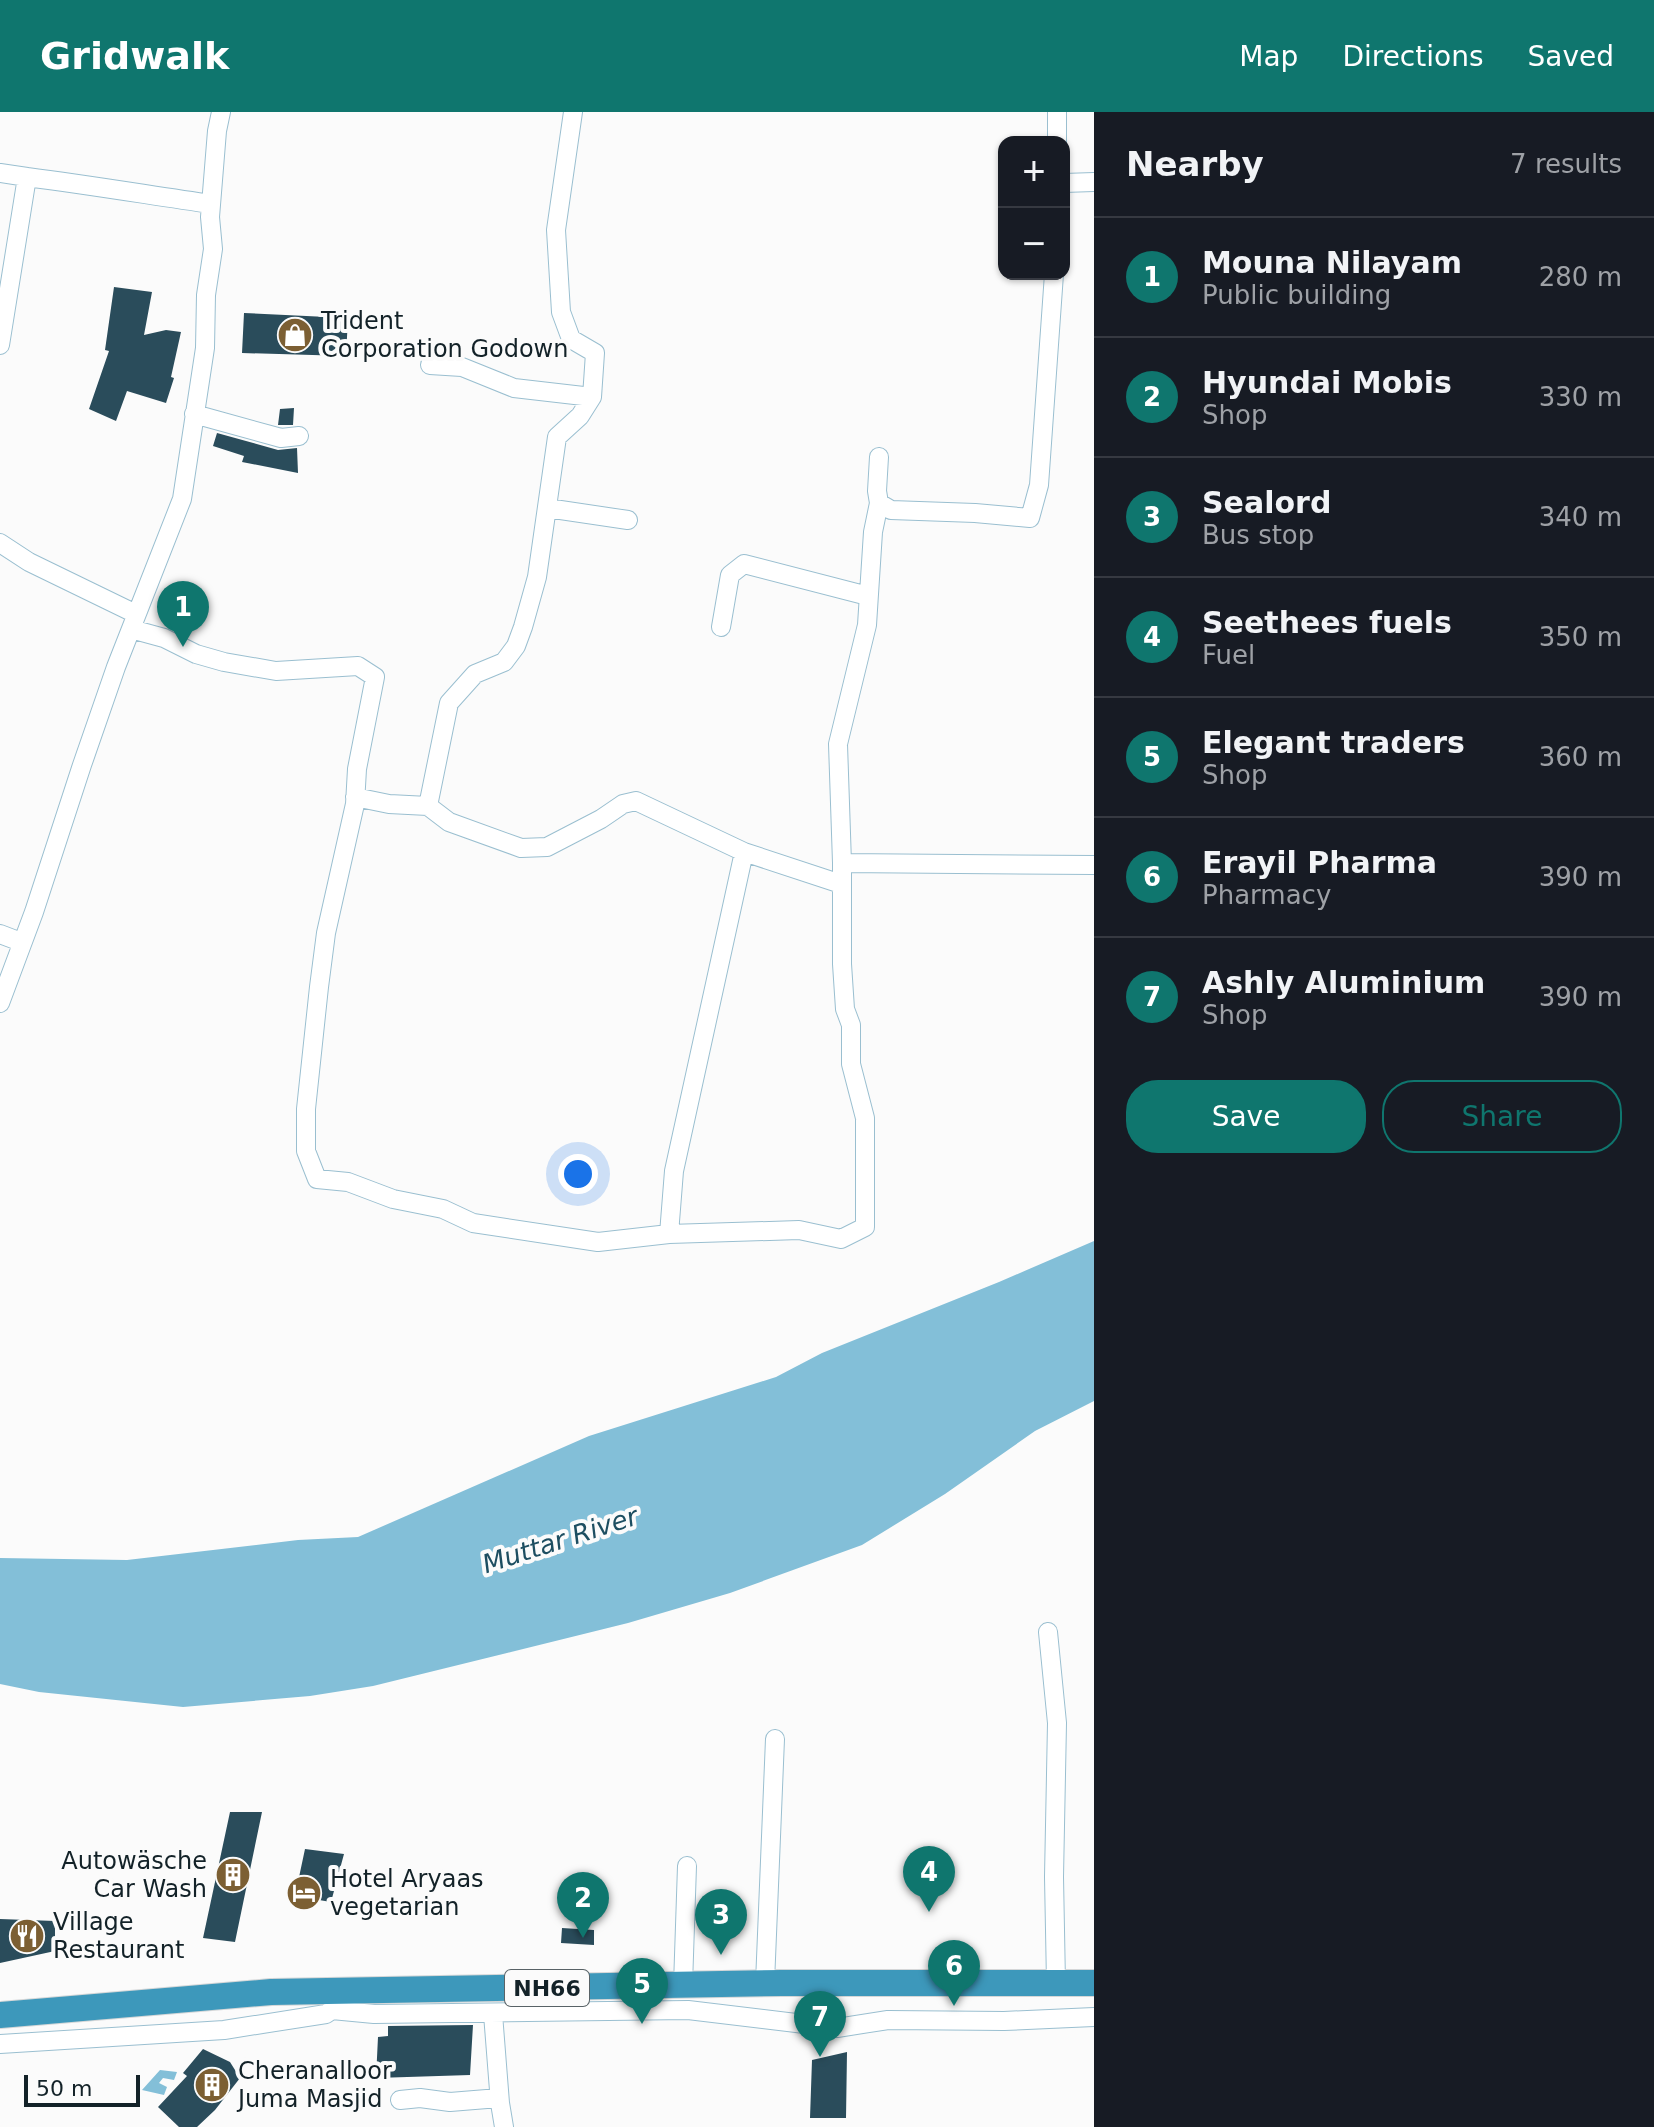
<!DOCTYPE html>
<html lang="en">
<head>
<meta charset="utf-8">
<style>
  body { margin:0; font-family:"DejaVu Sans",sans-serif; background:#242831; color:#f1f3f6 }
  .controls { position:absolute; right:24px; top:24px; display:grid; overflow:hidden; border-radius:16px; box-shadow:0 2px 6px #0004 }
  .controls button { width:72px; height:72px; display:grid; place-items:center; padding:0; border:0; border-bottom:2px solid #363941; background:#171b24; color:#f1f3f6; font:40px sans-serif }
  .scale { position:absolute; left:24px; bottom:20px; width:116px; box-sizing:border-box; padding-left:8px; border:4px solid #132228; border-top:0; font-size:22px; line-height:28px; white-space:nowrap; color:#132228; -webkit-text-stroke:6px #fbfbfb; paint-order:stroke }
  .you { position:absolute; left:578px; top:1062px; width:28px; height:28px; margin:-20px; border:6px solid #fff; border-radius:50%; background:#1a73e8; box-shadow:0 0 0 12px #1a73e833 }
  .badge { display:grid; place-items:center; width:52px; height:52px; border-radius:50%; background:#0f766e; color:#fff; font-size:26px; font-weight:700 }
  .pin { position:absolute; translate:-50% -66px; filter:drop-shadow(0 2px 4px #0008) }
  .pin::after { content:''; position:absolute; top:42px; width:28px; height:24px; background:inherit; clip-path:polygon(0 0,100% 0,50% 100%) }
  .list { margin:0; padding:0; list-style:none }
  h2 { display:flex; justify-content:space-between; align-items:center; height:104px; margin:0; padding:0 32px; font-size:34px }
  h2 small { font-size:26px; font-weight:400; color:#9ea1a6 }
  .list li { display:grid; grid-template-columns:52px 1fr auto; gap:24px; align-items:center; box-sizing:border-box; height:120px; padding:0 32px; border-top:2px solid #363941 }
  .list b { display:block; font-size:30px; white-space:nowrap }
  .list p { margin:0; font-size:26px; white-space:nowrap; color:#9ea1a6 }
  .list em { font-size:26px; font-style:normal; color:#9ea1a6 }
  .actions { display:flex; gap:16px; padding:24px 32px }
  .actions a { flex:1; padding:18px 0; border:2px solid #0f766e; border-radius:32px; text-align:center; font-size:28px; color:#0f766e }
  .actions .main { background:#0f766e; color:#fff }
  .map { position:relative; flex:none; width:1094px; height:2015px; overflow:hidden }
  header { display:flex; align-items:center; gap:48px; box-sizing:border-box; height:112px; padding:0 40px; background:#0f766e; color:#fff }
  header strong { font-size:38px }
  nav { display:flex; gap:44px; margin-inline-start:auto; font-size:28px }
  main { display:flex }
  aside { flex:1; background:#171b24 }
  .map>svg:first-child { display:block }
  .water { fill:#83bfd8 }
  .building { fill:#2a4c5b }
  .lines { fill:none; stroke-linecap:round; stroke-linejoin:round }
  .minor-casing { stroke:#9abfd0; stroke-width:20 }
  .highway-casing { stroke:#d5d7d8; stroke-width:28 }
  .minor { stroke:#fff; stroke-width:18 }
  .highway { stroke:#3d98bb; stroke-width:26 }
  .labels { text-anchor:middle; stroke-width:8; stroke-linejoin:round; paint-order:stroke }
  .shield { fill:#fbfbfb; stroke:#596367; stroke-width:2 }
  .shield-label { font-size:22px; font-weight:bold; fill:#132228 }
  .poi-label { font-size:24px; fill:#132228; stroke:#fbfbfb; text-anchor:start }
  .water-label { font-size:26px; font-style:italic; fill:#1d4e61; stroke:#fbfbfb }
</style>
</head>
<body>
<header>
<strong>Gridwalk</strong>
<nav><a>Map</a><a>Directions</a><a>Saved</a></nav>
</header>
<main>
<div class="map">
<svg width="1094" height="2015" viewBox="0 0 1094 2015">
  <rect width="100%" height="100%" fill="#fbfbfb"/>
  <path class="water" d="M 1094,1129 L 1094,1289 L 1035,1319 L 945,1382 L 862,1433 L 730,1481 L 628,1511 L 373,1574 L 310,1584 L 183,1595 L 39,1580 L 0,1572 L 0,1446 L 127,1448 L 298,1428 L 358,1425 L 589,1324 L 776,1265 L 822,1241 L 999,1170 Z
    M 160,1958 L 177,1960 L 174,1968 L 163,1966 L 159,1971 L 167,1975 L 164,1983 L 142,1978 Z"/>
  <path class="building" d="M 114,175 L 152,180 L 144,223 L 166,218 L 181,220 L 171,265 L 174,266 L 166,291 L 127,279 L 116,309 L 89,297 L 109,239 L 105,238 Z
    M 244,201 L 348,206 L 346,244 L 242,241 Z
    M 294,296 L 293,313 L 278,313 L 280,297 Z
    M 217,321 L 278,338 L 297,336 L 298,361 L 242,350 L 244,344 L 213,334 Z
    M 230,1700 L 262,1700 L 235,1830 L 203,1826 Z
    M 305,1737 L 344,1742 L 331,1790 L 295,1784 Z
    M 0,1807 L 55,1809 L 55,1839 L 0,1851 Z
    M 562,1816 L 594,1818 L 594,1833 L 561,1831 Z
    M 473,1913 L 470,1963 L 376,1966 L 378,1925 L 388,1924 L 388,1914 Z
    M 203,1937 L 230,1950 L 240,1966 L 215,1998 L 197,2015 L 179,2015 L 158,1995 L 187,1964 L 183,1961 Z
    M 847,1940 L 846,2006 L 810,2006 L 812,1948 Z"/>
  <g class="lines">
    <defs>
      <path id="minor" d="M 1057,0 L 1057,30
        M 0,61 L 27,65
        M 1064,71 L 1094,70
        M 0,233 L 27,65 C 89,73 149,83 211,92
        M 430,253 L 462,255 L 514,276 L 592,285
        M 194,302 L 281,326 L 299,324
        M 879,345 L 877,379 L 879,391 L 891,398 L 975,401 L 1030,406 L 1039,373 L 1054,162
        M 547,396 L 628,408
        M 0,431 L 29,450 L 136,502
        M 721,515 L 730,463 L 744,452 L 868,484
        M 131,517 L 164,526 L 196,542 L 224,550 L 276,559 L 358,554 L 375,565 L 357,657 L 355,692 L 326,821 L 319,875 L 306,997 L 306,1039 L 317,1067 L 348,1070 L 393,1087 L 443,1097 L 473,1111 L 598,1130 L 669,1122 L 799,1118 L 841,1127 L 865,1115 L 865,1006 L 851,952 L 851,913 L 845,897 L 842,852 L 842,751 L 838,632 L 867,513 L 873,420 L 879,391
        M 355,685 L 389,692 L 428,694 L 449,710 L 521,736 L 547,735 L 601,707 L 623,692 L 636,689 L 744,740 L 841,772
        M 428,694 L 449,591 L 475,562 L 504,550 L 516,534 L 523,515 L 537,465 L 557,325 L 580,304 L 592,285 L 595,241 L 571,227 L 561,200 L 556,118 L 573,0
        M 842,751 L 1094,753
        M 0,822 L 21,830
        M 0,891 L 34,800 L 82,653 L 116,555 L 182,387 L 205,236 L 206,183 L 213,137 L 210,105 L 217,19 L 221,0
        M 669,1122 L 674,1059 L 744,740
        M 1048,1520 L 1057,1611 L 1054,1765 L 1056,1871
        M 765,1871 L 775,1627
        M 683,1873 L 687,1754
        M 493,1902 L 500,1991 L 504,2015
        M 0,1932 L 224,1918 L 326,1902 L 332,1898 L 374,1902 L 688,1898 L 837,1916 L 888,1908 L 1004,1909 L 1094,1905
        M 400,1988 L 420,1986 L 450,1990 L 499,1986"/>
      <path id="highway" d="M 0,1903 L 271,1880 L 782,1871 L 1094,1871"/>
    </defs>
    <use href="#minor" class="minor-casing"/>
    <use href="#highway" class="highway-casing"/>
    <use href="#minor" class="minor"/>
    <use href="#highway" class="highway"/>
  </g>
  <defs>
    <symbol id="shop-disc" viewBox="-11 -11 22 22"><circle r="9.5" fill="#7c5f33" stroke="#fbfbfb"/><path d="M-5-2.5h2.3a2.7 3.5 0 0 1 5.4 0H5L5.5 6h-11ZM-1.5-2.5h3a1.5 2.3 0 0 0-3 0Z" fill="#fff"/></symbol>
    <symbol id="building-disc" viewBox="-11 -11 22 22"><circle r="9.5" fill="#7c5f33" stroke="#fbfbfb"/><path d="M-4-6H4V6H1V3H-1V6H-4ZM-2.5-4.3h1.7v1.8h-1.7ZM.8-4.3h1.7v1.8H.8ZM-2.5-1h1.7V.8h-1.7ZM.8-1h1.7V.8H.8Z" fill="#fff"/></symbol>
    <symbol id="hotel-disc" viewBox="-11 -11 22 22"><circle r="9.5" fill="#7c5f33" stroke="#fbfbfb"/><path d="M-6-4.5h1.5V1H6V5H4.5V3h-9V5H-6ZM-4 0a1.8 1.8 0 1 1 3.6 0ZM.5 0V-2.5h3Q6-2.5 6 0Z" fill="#fff"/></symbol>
    <symbol id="restaurant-disc" viewBox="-11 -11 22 22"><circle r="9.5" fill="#7c5f33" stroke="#fbfbfb"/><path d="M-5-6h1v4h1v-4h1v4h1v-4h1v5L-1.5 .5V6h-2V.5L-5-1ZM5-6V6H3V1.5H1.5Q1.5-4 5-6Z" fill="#fff"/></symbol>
  </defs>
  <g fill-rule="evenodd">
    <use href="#shop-disc" x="275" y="203" width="40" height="40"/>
    <use href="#building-disc" x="213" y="1743" width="40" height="40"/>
    <use href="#hotel-disc" x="284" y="1761" width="40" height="40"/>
    <use href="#restaurant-disc" x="7" y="1804" width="40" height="40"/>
    <use href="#building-disc" x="192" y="1953" width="40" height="40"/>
  </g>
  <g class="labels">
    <rect class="shield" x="505" y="1858" width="84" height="36" rx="6"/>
    <g class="shield-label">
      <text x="547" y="1884">NH66</text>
    </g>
    <g class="poi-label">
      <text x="321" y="217">Trident<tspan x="321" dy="28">Corporation Godown</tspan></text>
      <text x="207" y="1757" text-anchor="end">Autowäsche<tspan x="207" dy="28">Car Wash</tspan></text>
      <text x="330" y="1775">Hotel Aryaas<tspan x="330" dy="28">vegetarian</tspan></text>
      <text x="53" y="1818">Village<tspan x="53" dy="28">Restaurant</tspan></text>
      <text x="238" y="1967">Cheranalloor<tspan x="238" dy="28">Juma Masjid</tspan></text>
    </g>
    <g class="water-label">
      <text transform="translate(560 1428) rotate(-18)" y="9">Muttar River</text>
    </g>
  </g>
</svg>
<div class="controls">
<button>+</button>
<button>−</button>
</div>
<div class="scale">50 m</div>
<div class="you"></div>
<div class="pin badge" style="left:183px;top:535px">1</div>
<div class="pin badge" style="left:583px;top:1826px">2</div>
<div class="pin badge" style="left:721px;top:1843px">3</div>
<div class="pin badge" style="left:929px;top:1800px">4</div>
<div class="pin badge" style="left:642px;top:1912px">5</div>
<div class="pin badge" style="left:954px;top:1894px">6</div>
<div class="pin badge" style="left:820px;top:1945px">7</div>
</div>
<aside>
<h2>Nearby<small>7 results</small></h2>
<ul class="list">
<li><span class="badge">1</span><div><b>Mouna Nilayam</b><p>Public building</p></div><em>280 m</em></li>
<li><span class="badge">2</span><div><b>Hyundai Mobis</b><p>Shop</p></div><em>330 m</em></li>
<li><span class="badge">3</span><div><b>Sealord</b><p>Bus stop</p></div><em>340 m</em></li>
<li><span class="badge">4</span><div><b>Seethees fuels</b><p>Fuel</p></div><em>350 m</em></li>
<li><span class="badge">5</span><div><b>Elegant traders</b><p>Shop</p></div><em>360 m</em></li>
<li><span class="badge">6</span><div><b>Erayil Pharma</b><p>Pharmacy</p></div><em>390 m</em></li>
<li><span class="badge">7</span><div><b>Ashly Aluminium</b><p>Shop</p></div><em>390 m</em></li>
</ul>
<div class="actions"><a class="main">Save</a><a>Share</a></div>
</aside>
</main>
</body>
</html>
